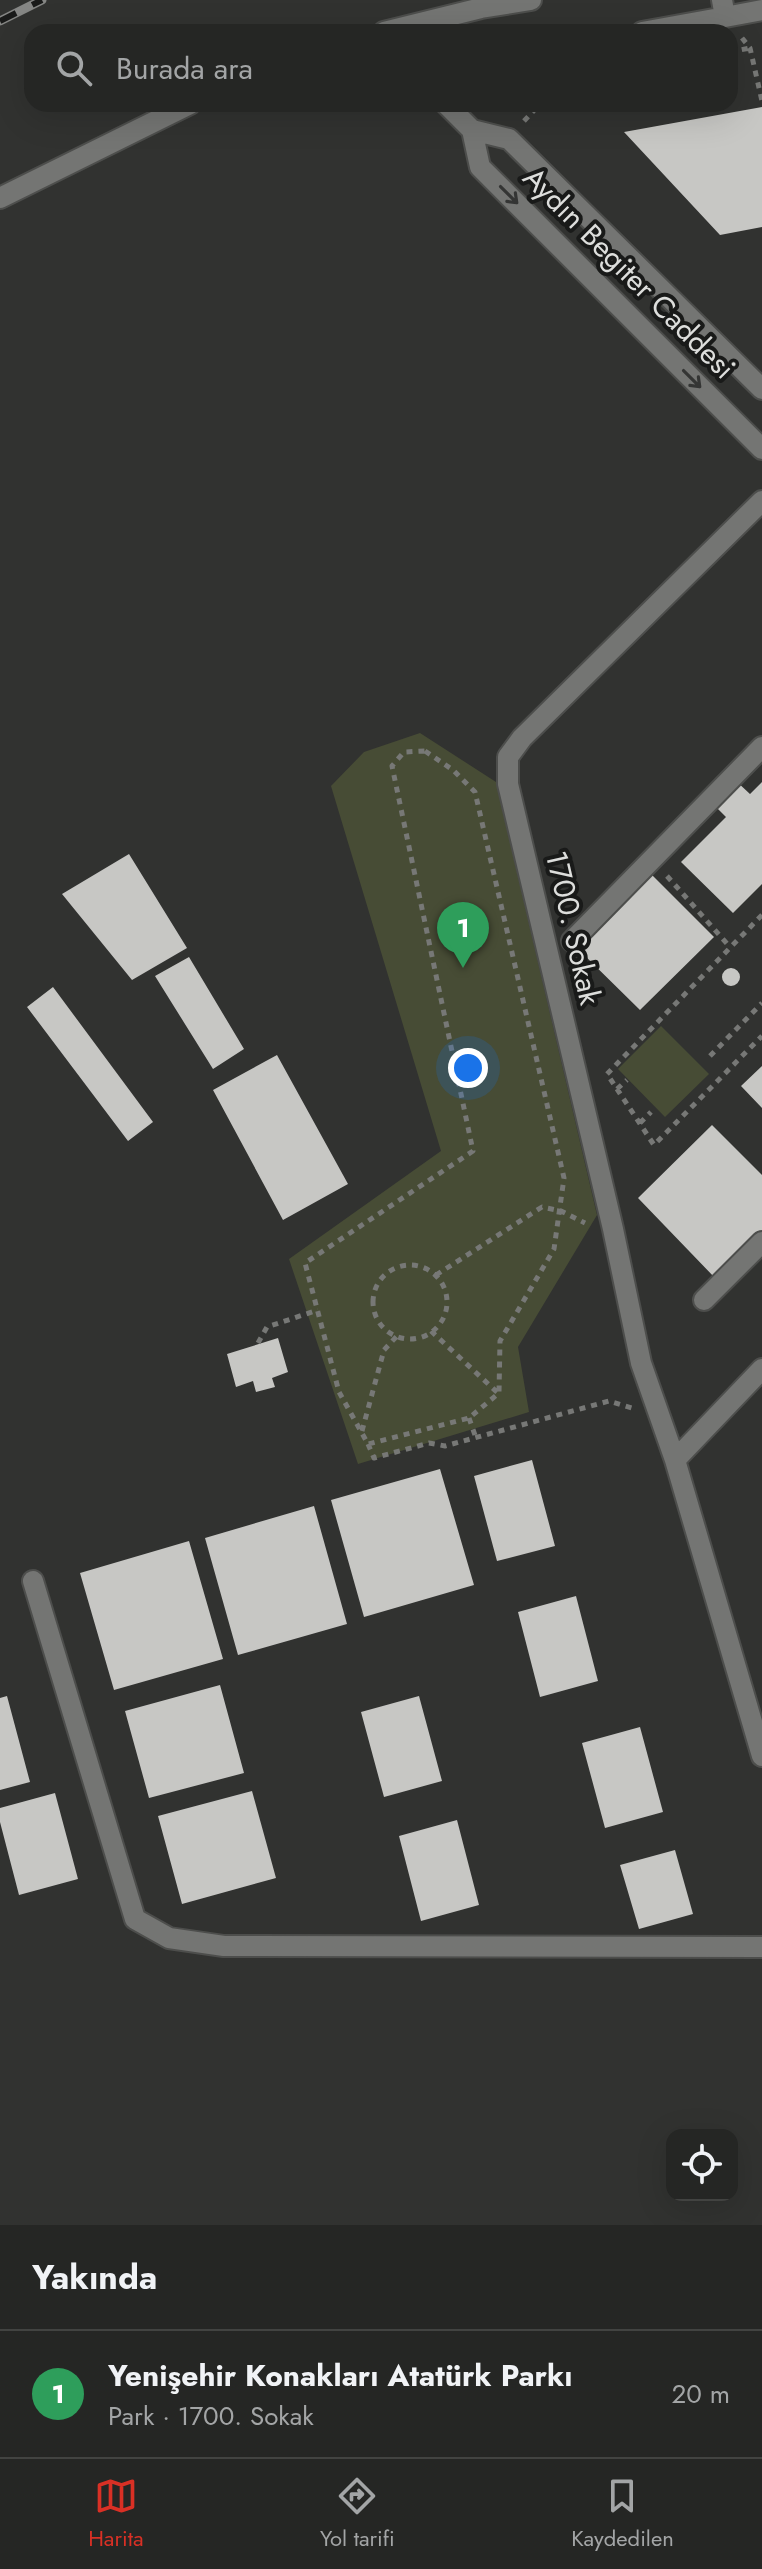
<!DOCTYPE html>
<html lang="tr">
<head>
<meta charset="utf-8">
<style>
  body { margin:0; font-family:Jost,sans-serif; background:#2d2e2c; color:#f1f3f6 }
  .controls { position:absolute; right:24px; bottom:24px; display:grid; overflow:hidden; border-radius:16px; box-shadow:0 8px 32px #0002 }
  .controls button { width:72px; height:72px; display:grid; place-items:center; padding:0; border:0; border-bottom:2px solid #424341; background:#252624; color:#f1f3f6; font:40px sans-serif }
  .you { position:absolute; left:468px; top:1068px; width:28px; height:28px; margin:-20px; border:6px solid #fff; border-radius:50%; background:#1a73e8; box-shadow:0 0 0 12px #1a73e833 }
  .badge { display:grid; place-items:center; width:52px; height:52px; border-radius:50%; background:#d93025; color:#fff; font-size:26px; font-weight:700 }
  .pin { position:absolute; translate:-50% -66px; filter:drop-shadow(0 2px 4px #0008) }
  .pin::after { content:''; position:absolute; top:42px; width:28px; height:24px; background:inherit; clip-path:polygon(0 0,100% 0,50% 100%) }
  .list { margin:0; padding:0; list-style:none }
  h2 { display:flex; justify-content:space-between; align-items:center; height:104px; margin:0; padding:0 32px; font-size:34px }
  h2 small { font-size:26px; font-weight:400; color:#a3a5a6 }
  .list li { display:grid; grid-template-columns:52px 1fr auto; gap:24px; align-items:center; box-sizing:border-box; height:128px; padding:0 32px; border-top:2px solid #424341 }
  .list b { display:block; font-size:30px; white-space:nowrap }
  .list p { margin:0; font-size:26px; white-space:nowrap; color:#a3a5a6 }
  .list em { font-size:26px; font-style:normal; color:#a3a5a6 }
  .icon { flex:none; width:44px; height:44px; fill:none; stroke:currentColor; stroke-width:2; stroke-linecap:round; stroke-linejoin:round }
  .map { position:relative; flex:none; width:762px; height:2225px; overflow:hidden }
  .search { position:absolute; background:#252624; box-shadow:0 8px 32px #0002; left:24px; right:24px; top:24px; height:88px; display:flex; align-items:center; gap:20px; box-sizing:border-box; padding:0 28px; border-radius:24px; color:#a3a5a6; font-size:30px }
  .sheet { height:232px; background:#252624 }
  nav { display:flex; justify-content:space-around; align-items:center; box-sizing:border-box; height:112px; border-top:2px solid #424341; background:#252624; font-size:22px; color:#a3a5a6 }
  nav a { display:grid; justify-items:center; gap:4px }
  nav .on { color:#d93025 }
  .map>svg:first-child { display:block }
  .green { fill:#474c35 }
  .building { fill:#c7c7c4 }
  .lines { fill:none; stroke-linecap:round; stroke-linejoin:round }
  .minor-casing { stroke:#4d4e4c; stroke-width:24 }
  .path { stroke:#777876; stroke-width:5; stroke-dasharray:6 6; stroke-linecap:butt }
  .minor { stroke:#747573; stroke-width:20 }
  .rail-casing { stroke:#858684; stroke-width:9 }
  .rail { stroke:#191a19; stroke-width:6; stroke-dasharray:18; stroke-linecap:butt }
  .oneway { stroke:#343534 }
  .labels { text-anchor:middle; stroke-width:8; stroke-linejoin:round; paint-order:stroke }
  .street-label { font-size:30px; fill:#dddedc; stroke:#191a19 }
</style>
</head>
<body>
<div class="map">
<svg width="762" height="2225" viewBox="0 0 762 2225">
  <rect width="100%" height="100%" fill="#313230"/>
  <path class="green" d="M 420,733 L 496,782 L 597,1215 L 518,1347 L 529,1412 L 358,1464 L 289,1259 L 441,1151 L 331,786 L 364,752 Z
    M 661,1026 L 709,1074 L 665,1117 L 618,1069 Z"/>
  <path class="building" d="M 762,107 L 762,227 L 720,235 L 624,132 Z
    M 735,780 L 750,794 L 762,782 L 762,884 L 733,913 L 681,862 L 726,817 L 712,803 Z
    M 129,854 L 187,948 L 132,980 L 62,894 Z
    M 652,875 L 714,937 L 640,1010 L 578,949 Z
    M 189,957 L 244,1049 L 213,1069 L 155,976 Z
    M722 977a9 9 0 1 1 18 0a9 9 0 1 1-18 0Z
    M 53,987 L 153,1122 L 128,1141 L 27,1007 Z
    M 277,1055 L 348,1184 L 283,1220 L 213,1090 Z
    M 762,1066 L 762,1108 L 741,1086 Z
    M 712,1125 L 762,1175 L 762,1234 L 716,1279 L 638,1198 Z
    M 278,1338 L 288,1372 L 272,1378 L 275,1387 L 256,1392 L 253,1381 L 236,1387 L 227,1354 Z
    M 532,1460 L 555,1546 L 497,1561 L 474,1476 Z
    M 440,1469 L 474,1585 L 364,1617 L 331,1500 Z
    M 314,1506 L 347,1624 L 238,1655 L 205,1538 Z
    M 189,1541 L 223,1659 L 114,1690 L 80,1573 Z
    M 576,1596 L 598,1681 L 540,1697 L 518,1612 Z
    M 220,1685 L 244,1773 L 149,1798 L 125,1711 Z
    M 7,1696 L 30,1782 L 0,1790 L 0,1698 Z
    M 419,1696 L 442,1781 L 384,1797 L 361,1712 Z
    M 640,1727 L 663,1812 L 605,1828 L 582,1743 Z
    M 252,1791 L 276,1878 L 182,1904 L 158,1816 Z
    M 55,1793 L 78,1879 L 19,1895 L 0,1822 L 0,1808 Z
    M 457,1820 L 479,1905 L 421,1921 L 399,1836 Z
    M 675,1850 L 693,1914 L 639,1929 L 620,1865 Z"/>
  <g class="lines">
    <defs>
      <path id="minor" d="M 725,17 L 762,10
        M 384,32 L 481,8 L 531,0
        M 642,32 L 725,17 L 722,0
        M 446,104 L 472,130 L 509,139 L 762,389
        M 472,130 L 480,167 L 762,449
        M 0,198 L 190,104
        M 762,501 L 522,738 L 508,757 L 508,784 L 613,1229 L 641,1363 L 675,1460 L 762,1756
        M 572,941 L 762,747
        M 704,1300 L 762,1242
        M 675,1460 L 762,1369
        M 33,1581 L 135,1919 L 169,1938 L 224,1946 L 762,1947"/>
    </defs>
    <use href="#minor" class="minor-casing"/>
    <path class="path" d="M 742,38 L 750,48 L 762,101
      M 730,52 L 750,48
      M 524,121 L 540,104
      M 425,751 L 453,770 L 475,792 L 564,1178 L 554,1249 L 500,1341 L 499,1393 L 469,1418 L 368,1444 L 339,1392 L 305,1263 L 473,1151 L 392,766 L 404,752 Z
      M 667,876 L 730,947
      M 762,915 L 607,1074 L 654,1145 L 762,1036
      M 710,1056 L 762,1003
      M 617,1089 L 627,1080
      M 640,1123 L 651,1112
      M373 1302a37 37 0 1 1 74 0a37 37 0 1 1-74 0Z
      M 436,1275 L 542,1207 L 561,1211 L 585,1223
      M 431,1331 L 498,1393
      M 258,1343 L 267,1327 L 318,1310
      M 469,1418 L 476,1438
      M 362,1431 L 384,1350 L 397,1336
      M 368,1444 L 374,1458 L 429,1443 L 445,1446 L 609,1401 L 632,1408"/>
    <use href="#minor" class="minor"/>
    <defs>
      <path id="rail" d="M 0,21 L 42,0"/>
    </defs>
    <use href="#rail" class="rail-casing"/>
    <use href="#rail" class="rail"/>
  </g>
  <defs><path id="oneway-shaft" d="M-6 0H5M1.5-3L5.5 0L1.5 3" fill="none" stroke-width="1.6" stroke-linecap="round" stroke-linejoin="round" transform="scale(2)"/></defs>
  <g class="oneway">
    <use href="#oneway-shaft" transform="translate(509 195) rotate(45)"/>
    <use href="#oneway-shaft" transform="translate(692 379) rotate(45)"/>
  </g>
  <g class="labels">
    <g class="street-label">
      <text transform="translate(629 273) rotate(45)" y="10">Aydın Begiter Caddesi</text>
      <text transform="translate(573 928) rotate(77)" y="10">1700. Sokak</text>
    </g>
  </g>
</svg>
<div class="controls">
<button><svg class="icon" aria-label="locate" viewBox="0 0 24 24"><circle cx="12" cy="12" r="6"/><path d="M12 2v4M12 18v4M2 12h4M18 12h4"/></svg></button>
</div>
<div class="you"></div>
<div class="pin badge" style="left:463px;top:968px;background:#2e9e5b">1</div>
<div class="search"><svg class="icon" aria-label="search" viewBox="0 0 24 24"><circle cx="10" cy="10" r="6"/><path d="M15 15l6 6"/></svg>Burada ara</div>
</div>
<section class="sheet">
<h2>Yakında<small></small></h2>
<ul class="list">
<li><span class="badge" style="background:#2e9e5b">1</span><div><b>Yenişehir Konakları Atatürk Parkı</b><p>Park · 1700. Sokak</p></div><em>20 m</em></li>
</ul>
</section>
<nav>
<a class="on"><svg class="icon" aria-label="map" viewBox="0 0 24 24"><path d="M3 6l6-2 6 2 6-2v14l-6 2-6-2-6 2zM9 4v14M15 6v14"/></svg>Harita</a>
<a><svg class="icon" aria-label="directions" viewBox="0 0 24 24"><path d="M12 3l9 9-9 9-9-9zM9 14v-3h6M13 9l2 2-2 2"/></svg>Yol tarifi</a>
<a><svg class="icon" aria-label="saved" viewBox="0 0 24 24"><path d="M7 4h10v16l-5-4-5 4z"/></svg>Kaydedilen</a>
</nav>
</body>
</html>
